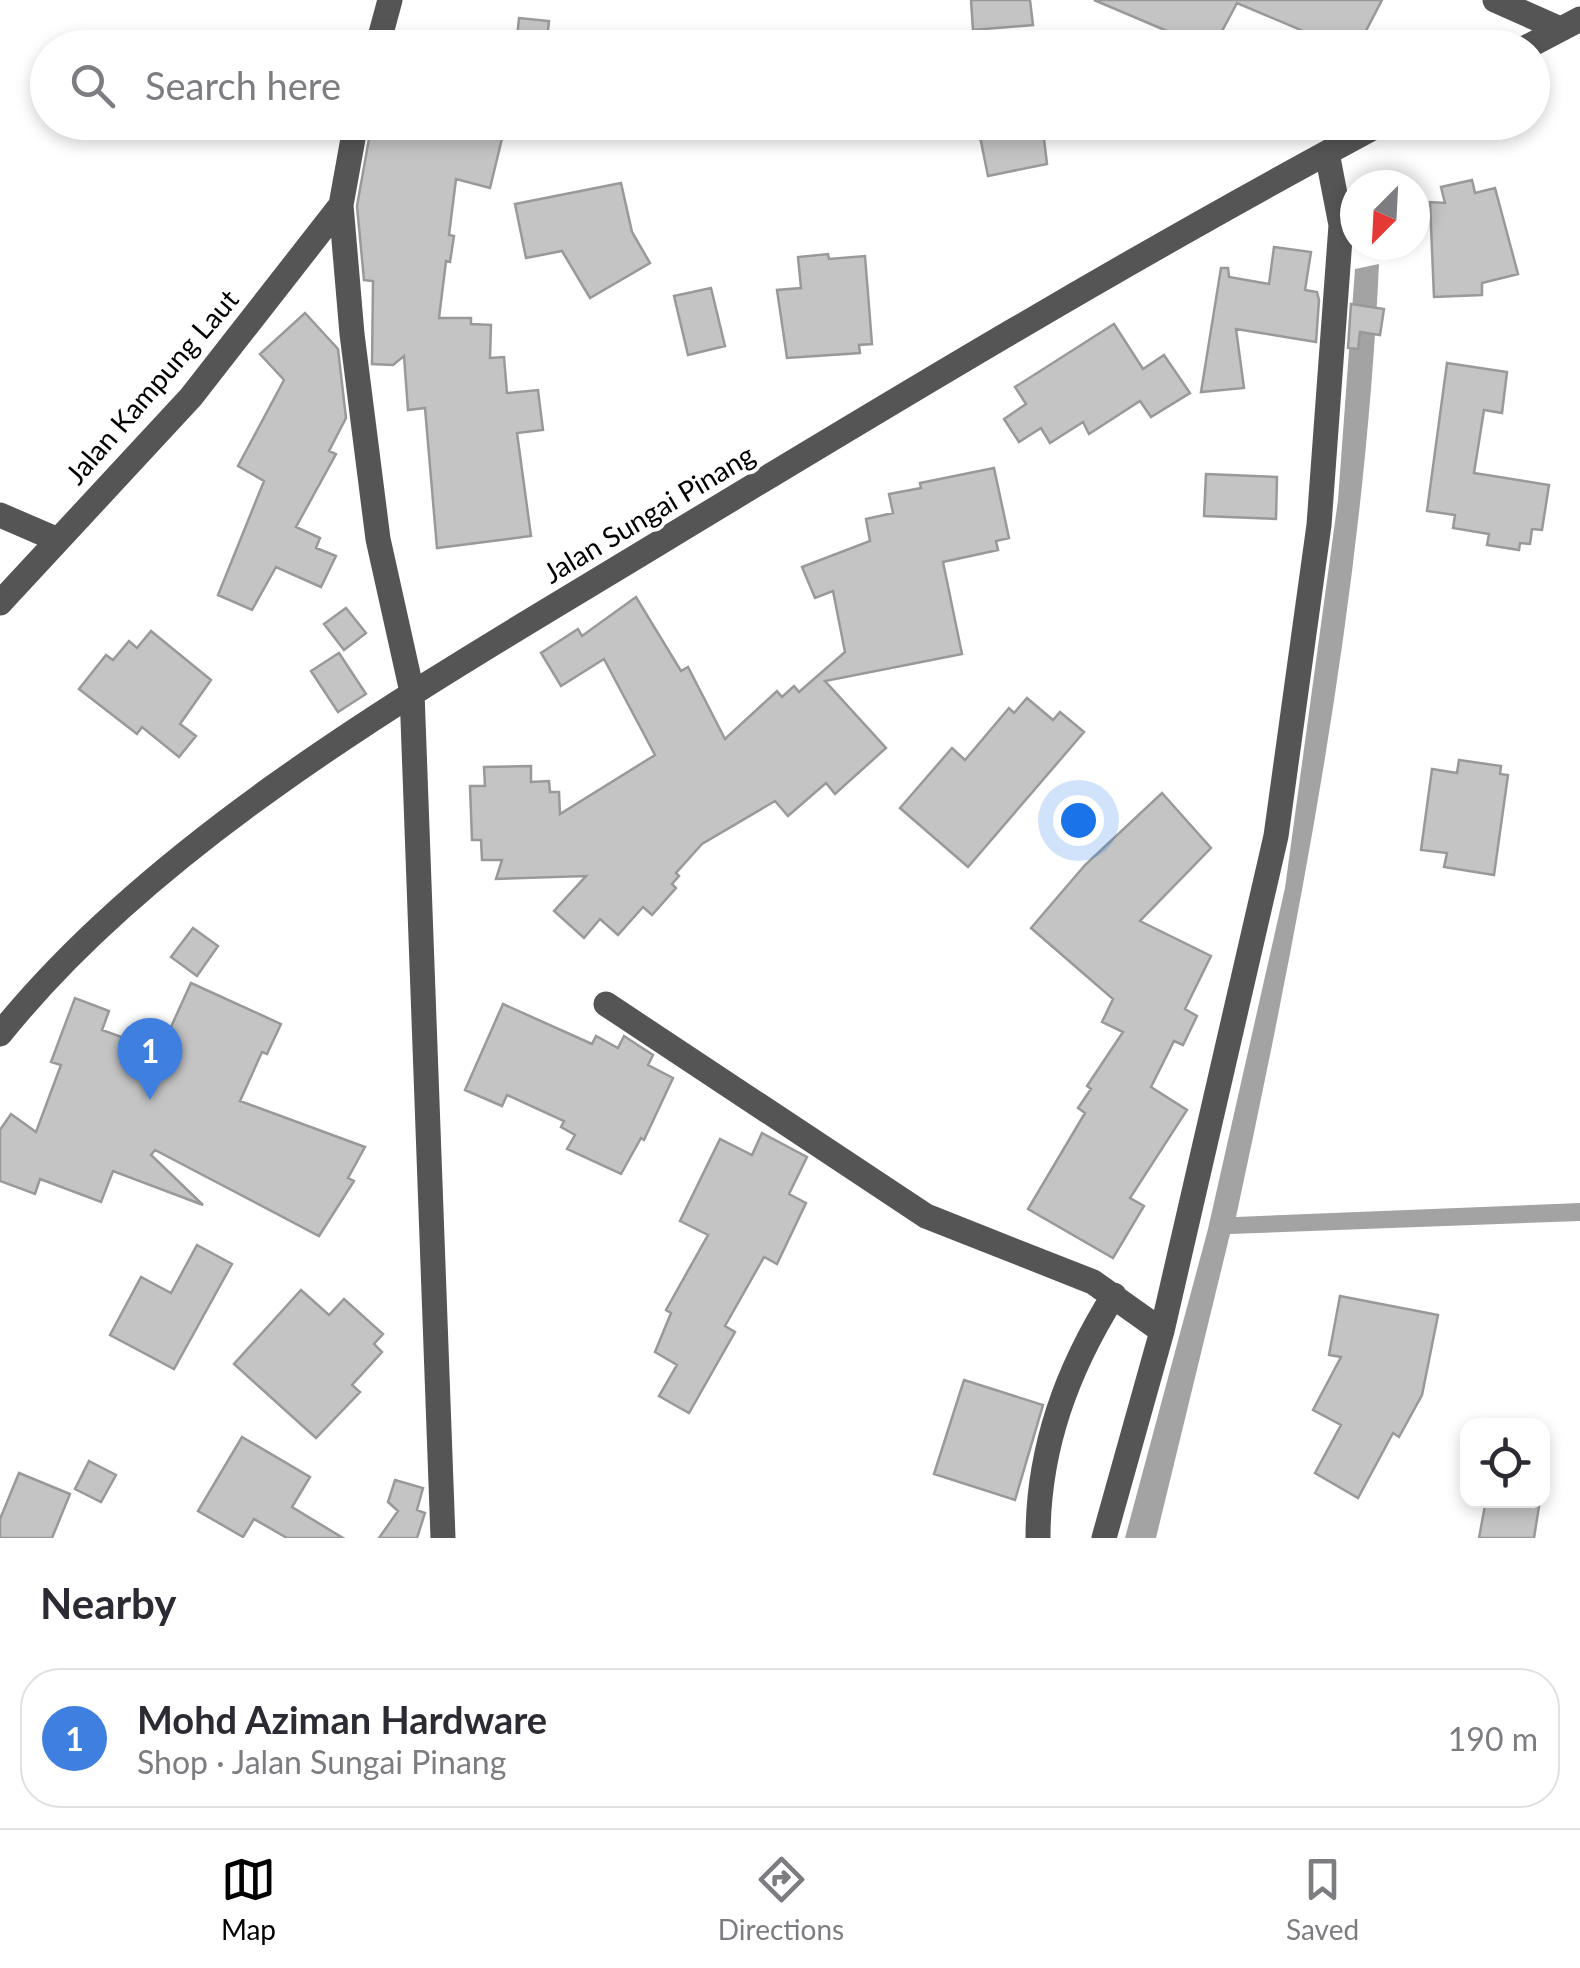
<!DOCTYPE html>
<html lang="en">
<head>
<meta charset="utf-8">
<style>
  body { margin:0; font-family:Lato,sans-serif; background:#f2f2f3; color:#2b2b33 }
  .controls { position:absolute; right:30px; bottom:30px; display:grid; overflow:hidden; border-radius:20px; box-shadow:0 5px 15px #0003 }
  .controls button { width:90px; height:90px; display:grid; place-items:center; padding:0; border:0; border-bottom:2px solid #e1e1e2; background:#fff; color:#2b2b33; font:50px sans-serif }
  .compass { position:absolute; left:1340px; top:170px; width:90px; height:90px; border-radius:50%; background:#fff; box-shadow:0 5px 15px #0003; rotate:204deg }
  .you { position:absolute; left:1078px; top:820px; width:35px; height:35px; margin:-25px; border:8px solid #fff; border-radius:50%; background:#1a73e8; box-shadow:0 0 0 15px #1a73e833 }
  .badge { display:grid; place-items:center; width:65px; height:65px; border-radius:50%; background:#000; color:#fff; font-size:32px; font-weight:700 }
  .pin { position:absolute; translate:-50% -82px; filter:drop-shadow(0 2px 5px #0008) }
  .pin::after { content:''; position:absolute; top:52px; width:35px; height:30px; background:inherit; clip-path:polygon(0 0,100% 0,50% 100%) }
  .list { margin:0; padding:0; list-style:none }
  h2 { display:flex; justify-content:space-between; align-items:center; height:130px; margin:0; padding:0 40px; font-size:42px }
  h2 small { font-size:32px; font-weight:400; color:#7c7c81 }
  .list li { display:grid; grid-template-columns:65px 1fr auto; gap:30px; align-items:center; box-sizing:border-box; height:140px; margin:0 20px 20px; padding:0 20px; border:2px solid #e1e1e2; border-radius:40px }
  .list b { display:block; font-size:38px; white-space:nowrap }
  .list p { margin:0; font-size:32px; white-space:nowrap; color:#7c7c81 }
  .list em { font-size:32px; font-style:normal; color:#7c7c81 }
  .icon { flex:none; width:55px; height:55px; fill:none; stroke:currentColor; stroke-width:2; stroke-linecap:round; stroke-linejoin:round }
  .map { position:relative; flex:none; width:1580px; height:1538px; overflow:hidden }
  .search { position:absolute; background:#fff; box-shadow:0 5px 15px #0003; left:30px; right:30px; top:30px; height:110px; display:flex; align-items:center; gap:25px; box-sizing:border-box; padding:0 35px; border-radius:55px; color:#7c7c81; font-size:38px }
  .sheet { height:290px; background:#fff }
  nav { display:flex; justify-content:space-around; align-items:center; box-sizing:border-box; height:140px; border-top:2px solid #e1e1e2; background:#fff; font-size:28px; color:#7c7c81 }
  nav a { display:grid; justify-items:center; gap:5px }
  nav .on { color:#000 }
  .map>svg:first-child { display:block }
  .water { fill:#a3a3a3 }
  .building { fill:#c4c4c4; stroke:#999; stroke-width:2.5 }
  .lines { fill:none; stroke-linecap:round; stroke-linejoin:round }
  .minor { stroke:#555; stroke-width:25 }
  .labels { text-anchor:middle; stroke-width:8; stroke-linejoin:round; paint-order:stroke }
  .street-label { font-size:28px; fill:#000; stroke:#fff }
</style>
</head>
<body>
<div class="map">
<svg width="1580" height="1538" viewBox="0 0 1580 1538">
  <rect width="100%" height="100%" fill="#fff"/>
  <path class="water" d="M 1379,264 C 1364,587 1304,901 1236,1217 L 1580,1203 L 1580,1221 L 1230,1234 L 1156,1538 L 1125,1538 L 1208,1229 L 1285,888 L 1338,500 L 1355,269 Z"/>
  <path class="building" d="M 971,0 L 1030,0 L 1033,25 L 973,30 Z
    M 1094,0 L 1382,0 L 1357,48 L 1343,48 L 1237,3 L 1213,48 L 1183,48 L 1186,39 Z
    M 519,18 L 549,21 L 546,48 L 516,48 Z
    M 372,122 L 506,122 L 490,188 L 456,179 L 449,235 L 454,236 L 450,262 L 446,261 L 439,318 L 471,318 L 471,324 L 491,325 L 490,358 L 504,357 L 507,393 L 538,390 L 543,430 L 517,433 L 531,536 L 437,548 L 425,408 L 408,410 L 404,356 L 393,365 L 372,364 L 373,281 L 364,280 L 357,206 Z
    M 977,122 L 1042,122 L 1047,164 L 988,176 Z
    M 1472,180 L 1475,193 L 1495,188 L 1518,274 L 1482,283 L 1482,295 L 1434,297 L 1430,202 L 1445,203 L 1441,187 Z
    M 621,183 L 632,232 L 650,263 L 590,298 L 562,251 L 526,258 L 515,204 Z
    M 1274,247 L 1311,252 L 1305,290 L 1317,292 L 1319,300 L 1316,342 L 1236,329 L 1244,388 L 1201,392 L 1221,268 L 1228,268 L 1229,277 L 1269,284 Z
    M 828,254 L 829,259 L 865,256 L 872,344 L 859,345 L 860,353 L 787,358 L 777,290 L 801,288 L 798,257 Z
    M 711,288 L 725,346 L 688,355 L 674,296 Z
    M 1351,304 L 1384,309 L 1380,335 L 1360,332 L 1358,349 L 1348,348 Z
    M 305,313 L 338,349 L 346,418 L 329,451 L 336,454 L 296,527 L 320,538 L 316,548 L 336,556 L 321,587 L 276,567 L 252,610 L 218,595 L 264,481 L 238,466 L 284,380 L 260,354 Z
    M 1114,324 L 1143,369 L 1164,355 L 1190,393 L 1151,417 L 1140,401 L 1089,434 L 1083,422 L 1050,443 L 1041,428 L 1019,442 L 1004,419 L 1026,404 L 1015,387 Z
    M 1447,363 L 1507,372 L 1502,413 L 1484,410 L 1474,473 L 1549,485 L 1542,530 L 1532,529 L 1530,544 L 1520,543 L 1519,550 L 1487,545 L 1489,534 L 1453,528 L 1455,515 L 1427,511 Z
    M 994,468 L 1009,538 L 996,541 L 998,550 L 943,562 L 962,654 L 825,681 L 886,748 L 835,794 L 826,783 L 788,816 L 775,801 L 702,844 L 676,873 L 679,876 L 672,884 L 676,888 L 652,915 L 643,907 L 618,935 L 600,919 L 584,938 L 554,911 L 586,876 L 496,879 L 502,860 L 482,860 L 481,840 L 472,840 L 470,786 L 485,786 L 484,767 L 531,766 L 531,782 L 549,781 L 550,792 L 559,792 L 560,814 L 655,755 L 604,659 L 561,686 L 541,653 L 578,629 L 582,636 L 636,597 L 681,671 L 688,667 L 725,739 L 777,691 L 782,697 L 794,686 L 799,692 L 845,652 L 833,591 L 815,598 L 802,567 L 870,541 L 866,519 L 893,513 L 889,494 L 921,488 L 920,483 Z
    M 1206,474 L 1277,477 L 1276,519 L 1204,516 Z
    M 346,608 L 366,633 L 344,650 L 324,624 Z
    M 151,631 L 211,680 L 180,724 L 196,736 L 179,757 L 142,727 L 137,734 L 79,689 L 106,655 L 113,660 L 129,641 L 137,648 Z
    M 339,653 L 366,694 L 338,712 L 311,671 Z
    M 1027,698 L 1053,720 L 1060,712 L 1084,732 L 968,867 L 900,808 L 952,748 L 965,760 L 1009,708 L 1014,713 Z
    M 1459,760 L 1501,766 L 1500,774 L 1508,775 L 1494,875 L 1444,867 L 1447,853 L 1421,850 L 1432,769 L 1457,773 Z
    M 1162,793 L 1211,848 L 1140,921 L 1211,956 L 1185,1009 L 1197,1016 L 1183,1045 L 1174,1041 L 1151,1087 L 1187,1110 L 1130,1198 L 1144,1206 L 1113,1258 L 1028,1209 L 1085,1113 L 1078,1108 L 1091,1089 L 1087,1086 L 1123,1032 L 1102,1022 L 1113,999 L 1031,928 L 1085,865 Z
    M 193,928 L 218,946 L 197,976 L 171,957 Z
    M 191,983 L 281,1024 L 267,1054 L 262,1052 L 240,1101 L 365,1147 L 348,1178 L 354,1181 L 319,1236 L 155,1150 L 151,1155 L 203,1205 L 113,1171 L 101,1202 L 40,1179 L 35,1194 L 0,1181 L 0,1130 L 11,1114 L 36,1132 L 61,1065 L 51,1062 L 75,998 L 109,1011 L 102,1030 L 160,1051 Z
    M 503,1004 L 592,1044 L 596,1036 L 618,1048 L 624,1036 L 653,1055 L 648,1065 L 673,1078 L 644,1140 L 641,1138 L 621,1174 L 567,1149 L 575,1135 L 561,1127 L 564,1121 L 507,1095 L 502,1106 L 465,1090 Z
    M 762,1133 L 807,1157 L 789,1194 L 806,1203 L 777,1264 L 764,1257 L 725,1326 L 735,1332 L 689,1413 L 659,1396 L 677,1365 L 655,1352 L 671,1313 L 666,1310 L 708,1235 L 680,1221 L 720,1139 L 752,1155 Z
    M 197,1245 L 232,1264 L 174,1369 L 110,1335 L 141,1277 L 171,1293 Z
    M 301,1290 L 329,1315 L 344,1299 L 383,1334 L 374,1344 L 382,1352 L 352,1385 L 360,1392 L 316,1438 L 234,1364 Z
    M 1340,1296 L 1438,1315 L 1422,1395 L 1399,1437 L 1393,1433 L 1358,1498 L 1315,1473 L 1341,1425 L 1313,1410 L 1341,1357 L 1329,1355 Z
    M 964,1380 L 1043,1405 L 1015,1500 L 934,1474 Z
    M 242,1437 L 310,1477 L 292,1507 L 343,1538 L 287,1538 L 254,1519 L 243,1537 L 198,1511 Z
    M 89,1461 L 116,1475 L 101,1502 L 75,1489 Z
    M 19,1473 L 70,1494 L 52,1538 L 0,1538 L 0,1519 Z
    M 395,1480 L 423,1488 L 417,1510 L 425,1513 L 417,1538 L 379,1538 L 398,1511 L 388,1502 Z
    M 1486,1500 L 1540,1500 L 1534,1538 L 1479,1538 Z"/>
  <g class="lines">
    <path class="minor" d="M 1495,0 L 1560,29
      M 377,48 L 390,0
      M 1525,48 L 1580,19
      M 356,122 L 341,205 L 352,334 L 378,539 L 412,692 L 443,1538
      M 0,515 L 58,540
      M 0,603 L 191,397 L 341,205
      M 606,1004 L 926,1216 L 1093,1282 L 1162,1331
      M 0,1034 C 162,832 435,679 654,546 C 895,400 1135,255 1384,122
      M 1038,1538 C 1038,1448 1067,1370 1114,1295
      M 1104,1538 L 1162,1331 L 1276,836 L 1319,525 L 1341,225 L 1327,153"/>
  </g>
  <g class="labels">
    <g class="street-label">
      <text transform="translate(152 387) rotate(-49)" y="10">Jalan Kampung Laut</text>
      <text transform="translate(649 514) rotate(-31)" y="10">Jalan Sungai Pinang</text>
    </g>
  </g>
</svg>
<div class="controls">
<button><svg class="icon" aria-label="locate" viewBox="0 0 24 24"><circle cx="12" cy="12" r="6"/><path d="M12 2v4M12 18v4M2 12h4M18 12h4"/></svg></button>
</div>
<svg class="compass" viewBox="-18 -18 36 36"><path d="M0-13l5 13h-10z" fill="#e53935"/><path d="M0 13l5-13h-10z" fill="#7c7c81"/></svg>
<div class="you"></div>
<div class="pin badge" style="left:150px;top:1100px;background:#3f7fe0">1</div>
<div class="search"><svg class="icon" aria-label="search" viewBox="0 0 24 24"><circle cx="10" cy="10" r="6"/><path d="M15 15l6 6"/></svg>Search here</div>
</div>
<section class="sheet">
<h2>Nearby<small></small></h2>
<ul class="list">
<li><span class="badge" style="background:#3f7fe0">1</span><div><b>Mohd Aziman Hardware</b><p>Shop · Jalan Sungai Pinang</p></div><em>190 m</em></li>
</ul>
</section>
<nav>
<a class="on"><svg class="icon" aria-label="map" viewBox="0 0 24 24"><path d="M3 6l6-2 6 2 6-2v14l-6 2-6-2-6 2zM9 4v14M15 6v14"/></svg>Map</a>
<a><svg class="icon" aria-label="directions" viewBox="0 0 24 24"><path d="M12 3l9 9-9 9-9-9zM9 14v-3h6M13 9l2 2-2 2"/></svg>Directions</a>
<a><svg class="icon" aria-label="saved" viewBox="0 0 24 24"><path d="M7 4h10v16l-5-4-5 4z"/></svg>Saved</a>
</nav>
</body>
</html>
